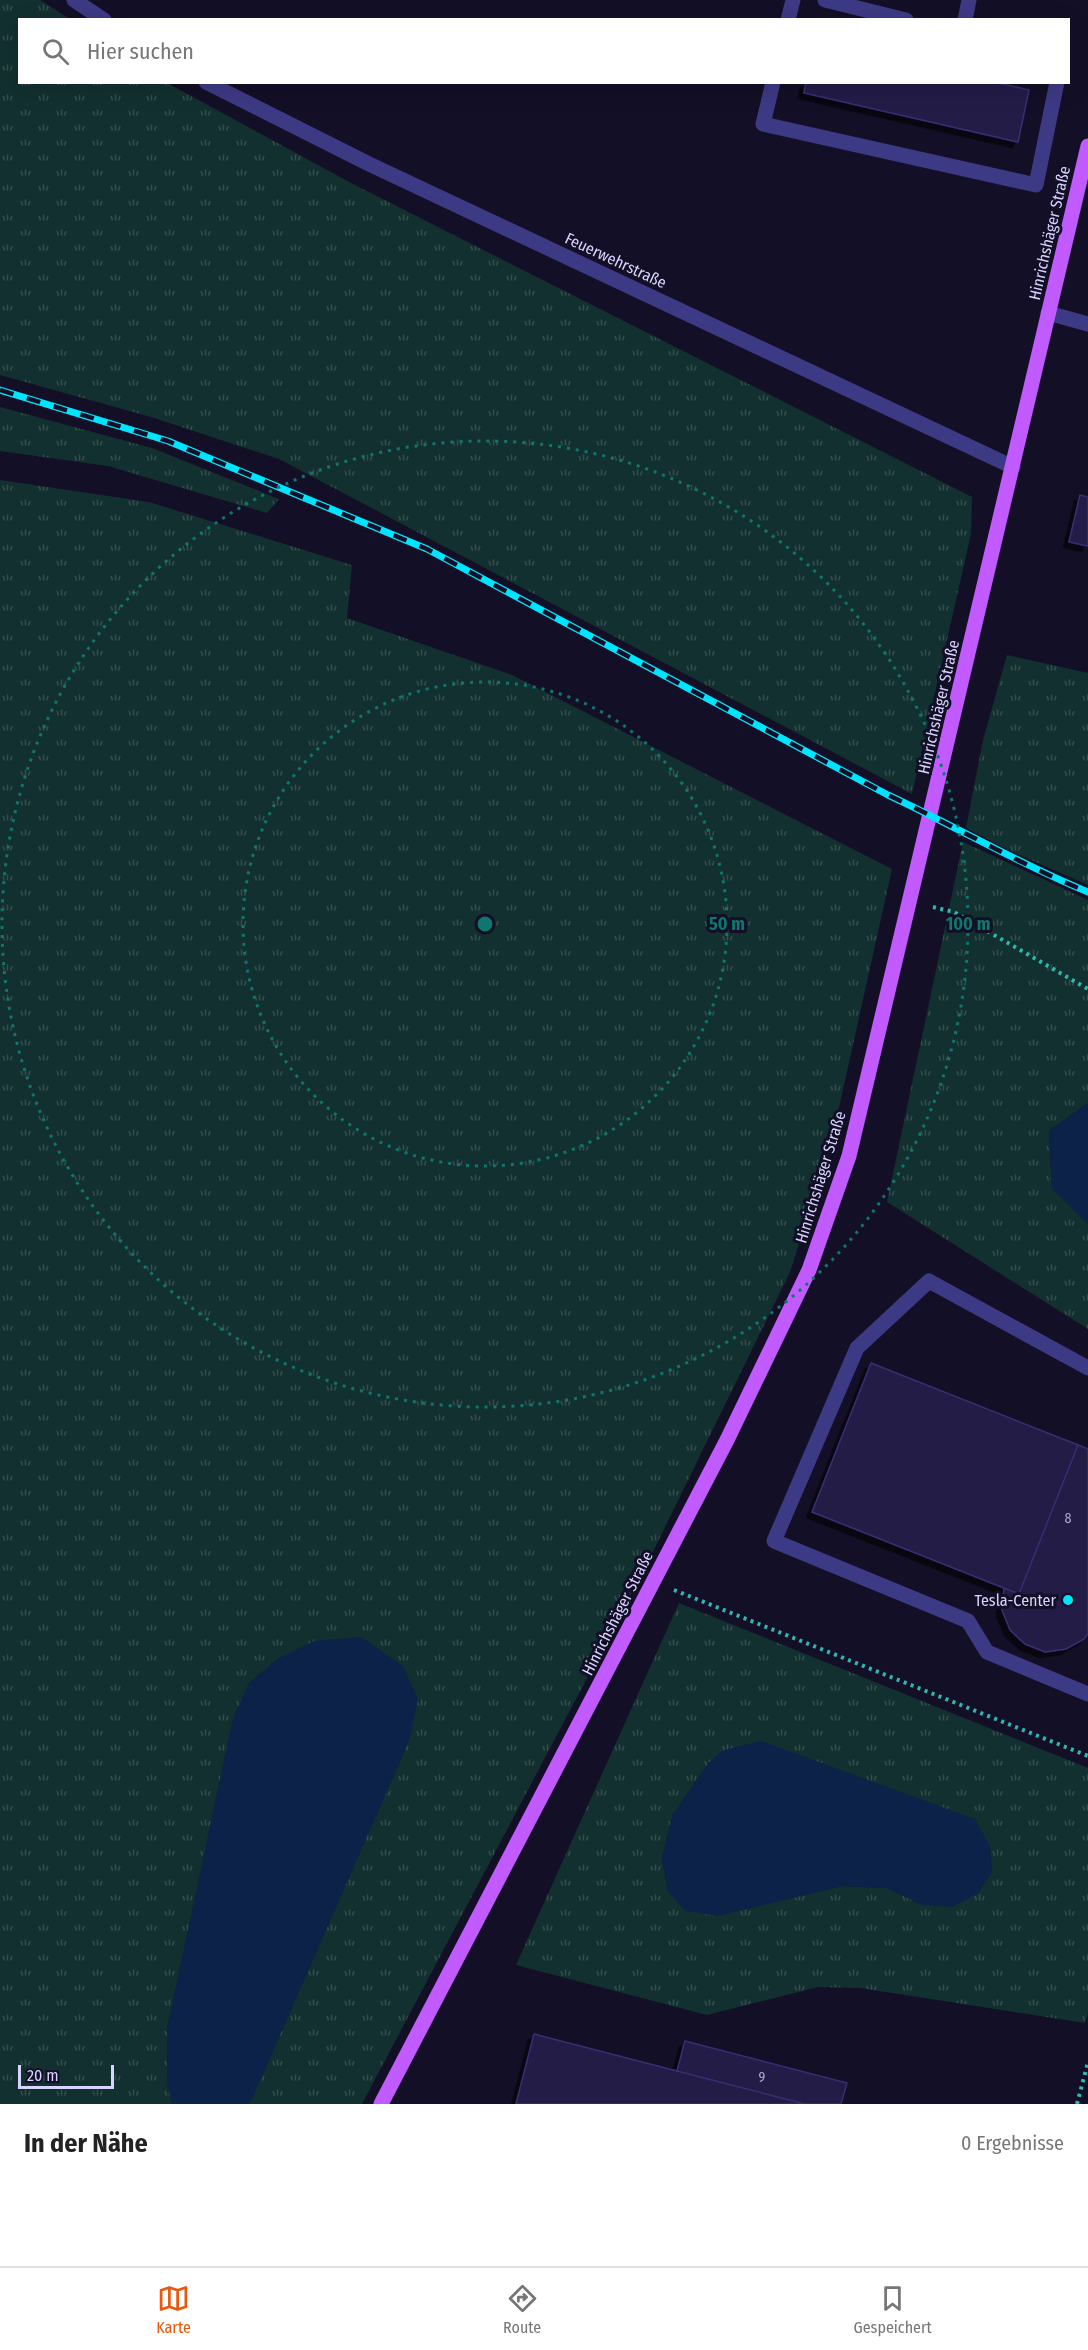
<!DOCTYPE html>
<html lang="de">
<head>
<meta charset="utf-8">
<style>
  body { margin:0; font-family:"Fira Sans Condensed",sans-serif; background:#f2f2f2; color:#222 }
  .scale { position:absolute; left:18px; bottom:15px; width:96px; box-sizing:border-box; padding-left:6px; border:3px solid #d9d4ff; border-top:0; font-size:16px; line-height:21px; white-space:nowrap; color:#d9d4ff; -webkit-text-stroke:4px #130f26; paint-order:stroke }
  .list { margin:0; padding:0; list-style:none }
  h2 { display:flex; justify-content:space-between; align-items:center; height:78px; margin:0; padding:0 24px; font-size:26px }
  h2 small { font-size:20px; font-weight:400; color:#767676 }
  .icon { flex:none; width:33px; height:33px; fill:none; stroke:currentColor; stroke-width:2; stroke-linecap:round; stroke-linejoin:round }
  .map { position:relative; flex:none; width:1088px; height:2104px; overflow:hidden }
  .search { position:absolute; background:#fff; box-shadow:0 6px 24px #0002; left:18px; right:18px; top:18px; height:66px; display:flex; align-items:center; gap:15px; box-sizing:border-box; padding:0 21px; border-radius:0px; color:#767676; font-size:22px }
  .sheet { height:162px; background:#fff }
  nav { display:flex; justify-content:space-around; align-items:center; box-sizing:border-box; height:84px; border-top:2px solid #e0e0e0; background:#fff; font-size:16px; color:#767676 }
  nav a { display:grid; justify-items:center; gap:3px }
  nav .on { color:#ea580c }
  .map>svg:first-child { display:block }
  .grass { fill:url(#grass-tufts); fill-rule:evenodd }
  .water { fill:#0c2248 }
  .building { fill:#241b47; stroke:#3b2d73; stroke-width:1.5; filter:url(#shadow) }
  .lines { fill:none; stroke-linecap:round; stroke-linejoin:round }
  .path { stroke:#2fb8b0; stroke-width:4; stroke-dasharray:3 4.5; stroke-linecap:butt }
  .minor { stroke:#3d3a85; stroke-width:15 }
  .major { stroke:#c25bff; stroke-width:15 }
  .rail-casing { stroke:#00e5ff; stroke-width:7 }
  .rail { stroke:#130f26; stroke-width:4.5; stroke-dasharray:14; stroke-linecap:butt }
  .ring { fill:none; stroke:#0f766e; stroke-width:3; stroke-dasharray:3 6 }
  .poi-dot { fill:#00e5ff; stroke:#130f26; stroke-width:2 }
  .labels { text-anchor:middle; stroke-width:6; stroke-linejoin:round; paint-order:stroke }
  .number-label { font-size:14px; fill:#aca6d1 }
  .street-label { font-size:16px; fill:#d9d4ff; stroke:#130f26 }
  .poi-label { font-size:16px; fill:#d9d4ff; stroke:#130f26; text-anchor:end }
  .centre { fill:#0f766e; stroke:#130f26; stroke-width:3 }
  .ring-label { font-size:18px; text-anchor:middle; font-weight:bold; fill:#0f766e; stroke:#130f26; stroke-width:6; stroke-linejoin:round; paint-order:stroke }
</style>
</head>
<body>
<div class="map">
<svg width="1088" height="2104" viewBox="0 0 1088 2104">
  <defs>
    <pattern id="grass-tufts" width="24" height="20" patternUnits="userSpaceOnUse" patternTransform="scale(1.5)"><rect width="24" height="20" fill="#12302f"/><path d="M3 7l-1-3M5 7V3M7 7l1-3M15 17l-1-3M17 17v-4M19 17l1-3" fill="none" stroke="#344d4e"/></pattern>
    <filter id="shadow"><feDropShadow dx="-5.5" dy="5.5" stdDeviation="0" flood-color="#0009"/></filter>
  </defs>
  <rect width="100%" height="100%" fill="#130f26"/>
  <path class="grass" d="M 0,0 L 40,0 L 70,19 L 20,20 L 20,82 L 167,83 L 353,184 L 972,497 L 971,534 L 912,794 L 279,459 L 151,417 L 0,375 Z
    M 0,407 L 152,448 L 279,499 L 267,513 L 108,466 L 0,451 Z
    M 0,480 L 149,502 L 352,565 L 347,618 L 512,675 L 892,869 L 830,1148 L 790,1272 L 641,1576 L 362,2104 L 0,2104 Z
    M 1007,655 L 1088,673 L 1088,885 L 1010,851 L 966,828 L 983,740 Z
    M 963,842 L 1088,900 L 1088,1103 L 1049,1131 L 1052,1188 L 1088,1224 L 1088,1329 L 887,1202 Z
    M 679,1603 L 1088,1768 L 1088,2012 L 1085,2023 L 860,1988 L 818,1987 L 707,2015 L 516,1965 ZM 673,1814 L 990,1846 L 991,1873 L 978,1893 L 923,1905 L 887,1888 L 843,1886 L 668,1891 L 662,1858 Z"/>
  <path class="water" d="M 1088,1103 L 1088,1224 L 1052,1188 L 1049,1131 Z
    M 361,1637 L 403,1666 L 418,1700 L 409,1741 L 252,2099 L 248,2104 L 172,2104 L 167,2084 L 167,2028 L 233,1718 L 249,1683 L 277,1659 L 314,1641 Z
    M 761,1741 L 975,1819 L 990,1846 L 992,1872 L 978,1893 L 952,1907 L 923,1905 L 887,1888 L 843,1886 L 718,1916 L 685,1911 L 668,1891 L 662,1858 L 673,1814 L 709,1762 L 724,1750 Z"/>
  <path class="building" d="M 806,82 L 994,82 L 1029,90 L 1018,142 L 804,93 Z
    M 1080,495 L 1088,497 L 1088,546 L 1069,542 Z
    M 871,1363 L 1078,1445 L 1019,1594 L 812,1512 Z
    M 1078,1445 L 1088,1449 L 1088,1634 L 1084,1639 L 1066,1649 L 1045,1652 L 1025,1644 L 1010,1630 L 1002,1610 L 1004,1588 L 1019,1594 Z
    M 534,2034 L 677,2071 L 805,2104 L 516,2104 Z
    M 685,2041 L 847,2083 L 841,2104 L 805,2104 L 677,2071 Z"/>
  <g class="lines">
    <path class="path" d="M 933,907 L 954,912 L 1088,989
      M 674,1590 L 1088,1756
      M 1077,2104 L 1088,2062"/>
    <path class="minor" d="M 74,0 L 104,20
      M 825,0 L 906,20
      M 788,20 L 793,0
      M 965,20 L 969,0
      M 206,82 L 369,164 L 1013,467
      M 773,82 L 763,124 L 1036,185 L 1057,82
      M 1048,313 L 1088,324
      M 1088,1368 L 929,1281 L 857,1348 L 774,1541 L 968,1621 L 987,1652 L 1088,1694"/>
    <path class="major" d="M 381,2104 L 727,1440 L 809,1270 L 849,1156 L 1088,146"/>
    <defs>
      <path id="rail" d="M 0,390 L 168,441 L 427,549 L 888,795 C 955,826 1019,864 1088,892"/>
    </defs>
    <use href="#rail" class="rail-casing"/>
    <use href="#rail" class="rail"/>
  </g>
  <g class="ring">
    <circle cx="485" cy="924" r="242"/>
    <circle cx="485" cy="924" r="483"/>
  </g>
  <circle class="poi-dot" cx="1068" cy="1600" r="6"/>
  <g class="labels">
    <g class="number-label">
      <text x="1068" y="1523">8</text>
      <text x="762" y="2082">9</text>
    </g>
    <g class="street-label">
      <text transform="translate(1049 233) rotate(-77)" y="6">Hinrichshäger Straße</text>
      <text transform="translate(616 260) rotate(25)" y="6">Feuerwehrstraße</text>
      <text transform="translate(938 707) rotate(-77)" y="6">Hinrichshäger Straße</text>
      <text transform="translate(820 1177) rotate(-73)" y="6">Hinrichshäger Straße</text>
      <text transform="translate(617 1613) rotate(-63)" y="6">Hinrichshäger Straße</text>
    </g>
    <g class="poi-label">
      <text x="1056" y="1606">Tesla-Center</text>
    </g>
  </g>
  <circle cx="485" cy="924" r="9" class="centre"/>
  <g class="ring-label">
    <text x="727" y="930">50 m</text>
    <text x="968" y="930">100 m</text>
  </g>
</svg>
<div class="scale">20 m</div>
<div class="search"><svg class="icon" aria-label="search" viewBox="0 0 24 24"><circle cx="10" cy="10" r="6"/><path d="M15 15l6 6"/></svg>Hier suchen</div>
</div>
<section class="sheet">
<h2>In der Nähe<small>0 Ergebnisse</small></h2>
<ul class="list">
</ul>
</section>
<nav>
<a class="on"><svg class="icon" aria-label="map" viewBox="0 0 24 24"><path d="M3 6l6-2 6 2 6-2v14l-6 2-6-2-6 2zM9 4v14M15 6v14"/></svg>Karte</a>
<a><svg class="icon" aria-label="directions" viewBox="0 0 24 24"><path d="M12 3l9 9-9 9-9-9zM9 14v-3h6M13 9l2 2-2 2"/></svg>Route</a>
<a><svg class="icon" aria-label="saved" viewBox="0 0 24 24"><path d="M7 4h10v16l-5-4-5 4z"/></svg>Gespeichert</a>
</nav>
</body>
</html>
